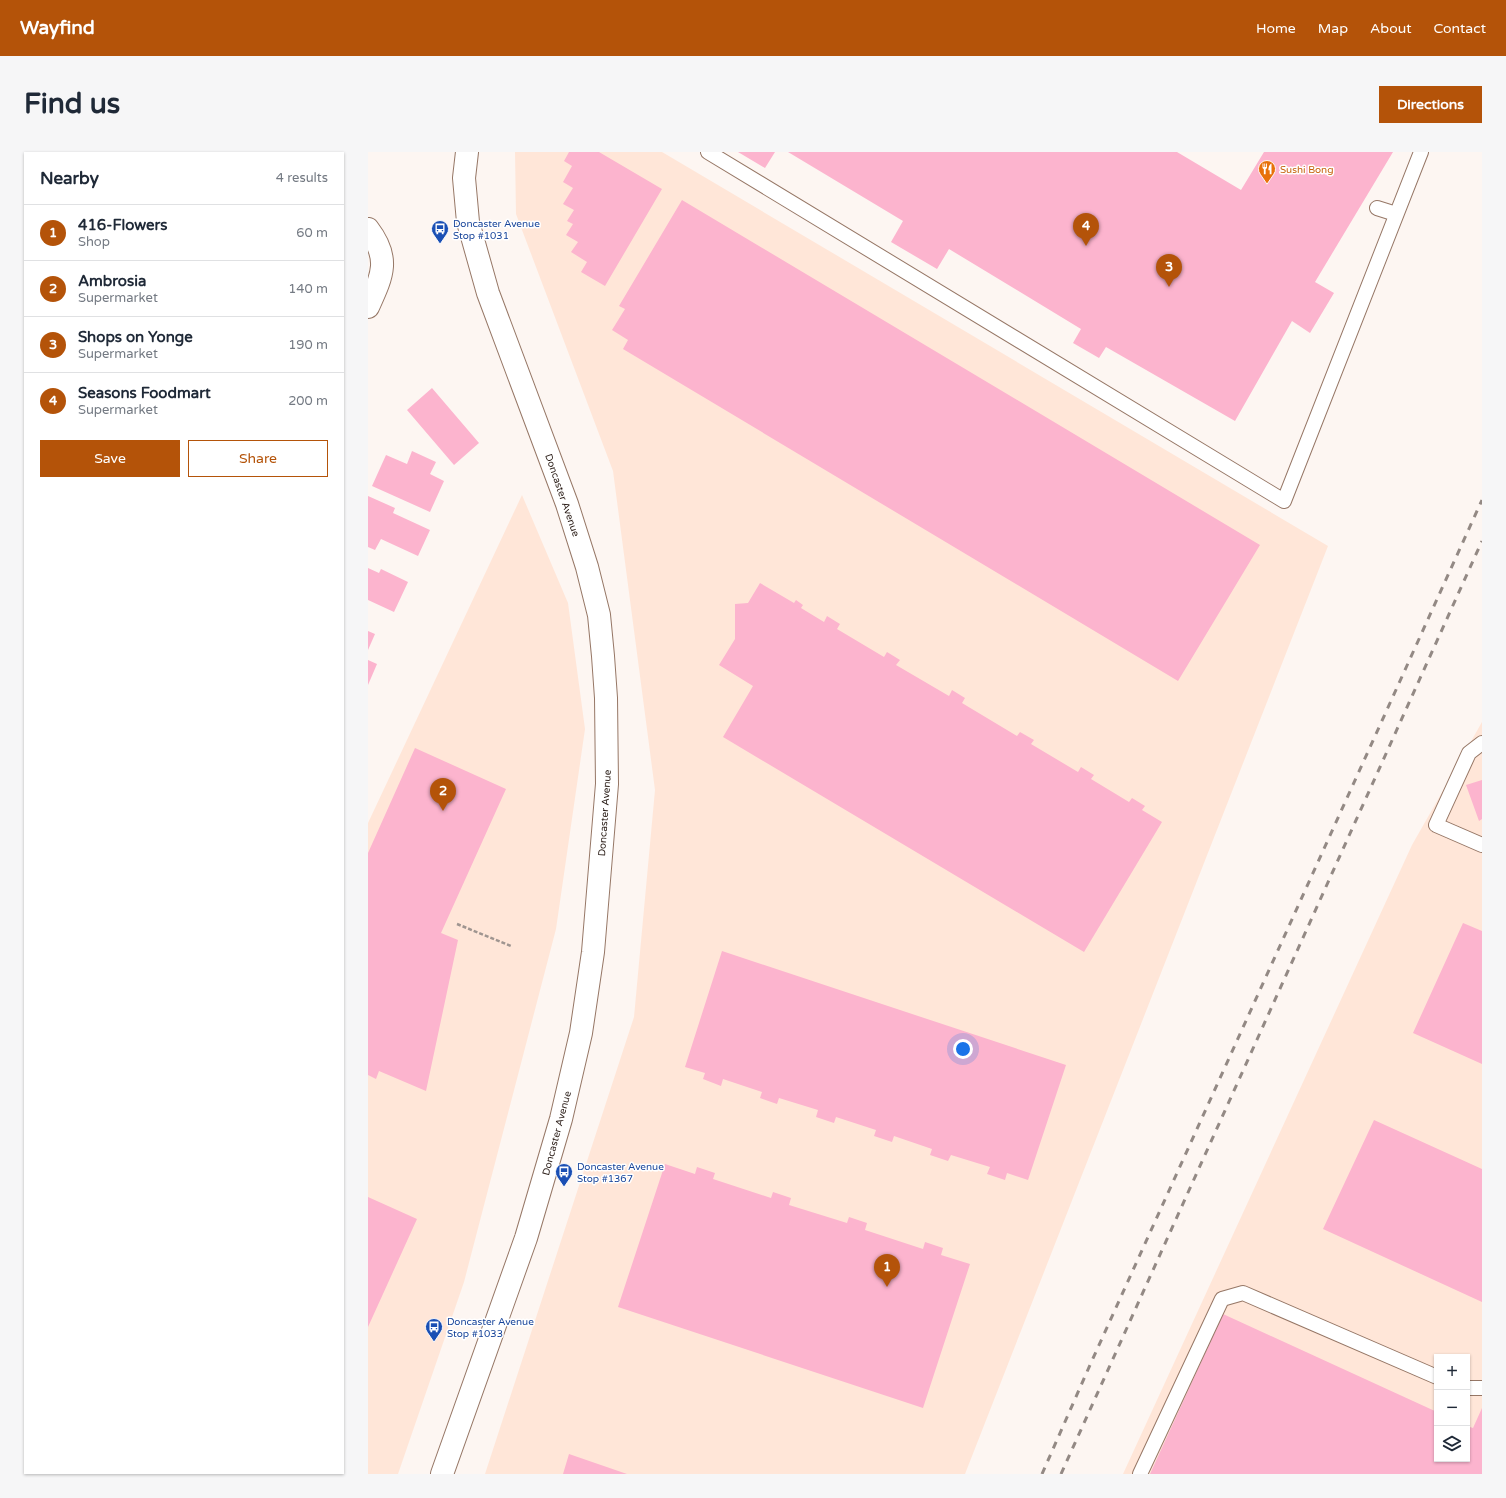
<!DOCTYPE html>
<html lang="en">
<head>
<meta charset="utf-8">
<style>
  body { margin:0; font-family:"Varela Round",sans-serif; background:#f6f6f7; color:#1f2937 }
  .controls { position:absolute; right:12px; bottom:12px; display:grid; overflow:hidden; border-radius:0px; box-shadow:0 1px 3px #0004 }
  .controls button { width:36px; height:36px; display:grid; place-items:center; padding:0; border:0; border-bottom:1px solid #e0e1e3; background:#fff; color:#1f2937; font:20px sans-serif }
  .you { position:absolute; left:595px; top:897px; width:14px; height:14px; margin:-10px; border:3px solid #fff; border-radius:50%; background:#1a73e8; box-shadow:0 0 0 6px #1a73e833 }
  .badge { display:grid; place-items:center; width:26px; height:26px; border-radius:50%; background:#b45309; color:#fff; font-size:13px; font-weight:700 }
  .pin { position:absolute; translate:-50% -33px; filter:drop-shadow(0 1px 2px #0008) }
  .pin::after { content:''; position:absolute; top:21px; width:14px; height:12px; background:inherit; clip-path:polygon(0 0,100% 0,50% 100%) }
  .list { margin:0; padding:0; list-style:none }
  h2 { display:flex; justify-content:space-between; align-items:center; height:52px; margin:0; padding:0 16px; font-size:17px }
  h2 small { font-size:13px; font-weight:400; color:#747a83 }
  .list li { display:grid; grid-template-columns:26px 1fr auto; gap:12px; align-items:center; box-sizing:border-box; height:56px; padding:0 16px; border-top:1px solid #e0e1e3 }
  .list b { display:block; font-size:15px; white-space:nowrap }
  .list p { margin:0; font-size:13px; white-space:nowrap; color:#747a83 }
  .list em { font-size:13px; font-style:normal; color:#747a83 }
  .actions { display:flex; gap:8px; padding:12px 16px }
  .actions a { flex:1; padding:9px 0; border:1px solid #b45309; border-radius:0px; text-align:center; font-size:14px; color:#b45309 }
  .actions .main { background:#b45309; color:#fff }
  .icon { flex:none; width:22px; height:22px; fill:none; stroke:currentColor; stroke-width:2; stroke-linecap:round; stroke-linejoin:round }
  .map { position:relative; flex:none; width:1114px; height:1322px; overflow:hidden; border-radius:0px }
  header { display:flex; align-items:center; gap:24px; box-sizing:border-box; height:56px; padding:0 20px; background:#b45309; color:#fff }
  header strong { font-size:19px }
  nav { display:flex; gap:22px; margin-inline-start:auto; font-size:14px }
  .intro { display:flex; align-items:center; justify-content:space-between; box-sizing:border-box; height:96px; padding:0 24px }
  h1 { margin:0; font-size:28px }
  .button { padding:10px 18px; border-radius:0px; background:#b45309; color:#fff; font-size:14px; font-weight:700 }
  main { display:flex; gap:24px; padding:0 24px }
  aside { flex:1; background:#fff; border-radius:0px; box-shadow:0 1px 3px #0004 }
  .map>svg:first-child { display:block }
  .built { fill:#ffe6d8; fill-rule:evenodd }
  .building { fill:#fcb4ce }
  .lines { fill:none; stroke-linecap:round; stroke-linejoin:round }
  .service-casing { stroke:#967766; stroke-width:16 }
  .minor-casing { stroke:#967766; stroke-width:24 }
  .tertiary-casing { stroke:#967766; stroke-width:24 }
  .path { stroke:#9f9590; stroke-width:2.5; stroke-dasharray:4 2; stroke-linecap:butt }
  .service { stroke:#fff; stroke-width:14 }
  .minor { stroke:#fff; stroke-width:22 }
  .tertiary { stroke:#fff; stroke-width:22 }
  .rail { stroke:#938984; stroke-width:3; stroke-dasharray:7 7; stroke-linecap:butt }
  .labels { text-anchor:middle; stroke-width:3; stroke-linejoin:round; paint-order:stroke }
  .food-label { font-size:10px; fill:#c56008; stroke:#fff; text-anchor:start }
  .transit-label { font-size:10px; fill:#164399; stroke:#fff; text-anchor:start }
  .street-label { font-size:10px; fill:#2c1f19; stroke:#fff }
</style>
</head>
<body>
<header>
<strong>Wayfind</strong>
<nav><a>Home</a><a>Map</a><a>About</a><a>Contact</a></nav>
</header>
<div class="intro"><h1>Find us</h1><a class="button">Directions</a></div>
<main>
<aside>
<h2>Nearby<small>4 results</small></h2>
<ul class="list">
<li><span class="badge">1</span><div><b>416-Flowers</b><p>Shop</p></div><em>60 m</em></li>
<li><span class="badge">2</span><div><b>Ambrosia</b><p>Supermarket</p></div><em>140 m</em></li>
<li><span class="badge">3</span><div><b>Shops on Yonge</b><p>Supermarket</p></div><em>190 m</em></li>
<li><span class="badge">4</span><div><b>Seasons Foodmart</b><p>Supermarket</p></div><em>200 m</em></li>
</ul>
<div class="actions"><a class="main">Save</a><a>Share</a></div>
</aside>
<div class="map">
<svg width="1114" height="1322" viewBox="0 0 1114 1322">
  <rect width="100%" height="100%" fill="#fdf6f2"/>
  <path class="built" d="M 147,0 L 294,0 L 960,394 L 597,1322 L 117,1322 L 266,865 L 287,638 L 245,319 L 148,62 Z
    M 154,343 L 200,451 L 217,577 L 188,777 L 96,1130 L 30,1322 L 0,1322 L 0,671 Z
    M 1114,570 L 1114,1322 L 755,1322 L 1044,693 ZM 1069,1205 L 1099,1205 L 1099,1307 L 1069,1307 Z"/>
  <path class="building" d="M 201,0 L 231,0 L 294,37 L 237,134 L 213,120 L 219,110 L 203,100 L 210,90 L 198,83 L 205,72 L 199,69 L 206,58 L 195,52 L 205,36 L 195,30 L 204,14 L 196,9 Z
    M 370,0 L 407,0 L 397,16 Z
    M 420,0 L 809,0 L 873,38 L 896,0 L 1025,0 L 947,130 L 966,141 L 942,181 L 924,169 L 867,269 L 738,195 L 731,206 L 705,191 L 713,177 L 581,97 L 569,117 L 523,90 L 535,69 Z
    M 314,48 L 892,393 L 810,529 L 255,197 L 260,188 L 244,178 L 257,157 L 251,154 Z
    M 64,236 L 111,291 L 86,313 L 39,258 Z
    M 44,299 L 68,310 L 62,322 L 76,329 L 62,360 L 4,334 L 18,303 L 39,312 Z
    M 0,344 L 27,356 L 25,361 L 62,378 L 50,404 L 13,387 L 7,398 L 0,395 Z
    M 0,416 L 11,421 L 13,417 L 40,430 L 26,460 L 0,448 Z
    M 392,431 L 426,451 L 428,448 L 435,453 L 433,456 L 456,470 L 459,464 L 472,472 L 469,477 L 516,505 L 519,500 L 532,508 L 528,513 L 581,544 L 584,538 L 597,546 L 594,551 L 649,584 L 652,580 L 666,588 L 663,592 L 710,620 L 713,615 L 726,623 L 723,627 L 761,650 L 764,646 L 777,654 L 774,658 L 794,670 L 716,800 L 355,585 L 385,534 L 351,513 L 367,487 L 367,452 L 380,451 Z
    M 0,479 L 7,482 L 0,498 Z
    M 0,508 L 9,512 L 0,533 Z
    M 47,596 L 138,637 L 73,781 L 90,788 L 58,939 L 11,919 L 8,927 L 0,923 L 0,701 Z
    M 1114,628 L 1114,667 L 1111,669 L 1098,633 Z
    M 1095,771 L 1114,779 L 1114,912 L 1045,881 Z
    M 354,799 L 698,913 L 660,1028 L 639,1021 L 637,1028 L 619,1022 L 622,1015 L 583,1003 L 580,1009 L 562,1003 L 564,997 L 526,984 L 524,990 L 506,984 L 508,978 L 468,965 L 466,971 L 448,965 L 450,958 L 411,946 L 409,952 L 392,946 L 394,940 L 355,927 L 353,934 L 335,927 L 337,921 L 317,915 Z
    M 1006,968 L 1114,1017 L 1114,1150 L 955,1077 Z
    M 297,1012 L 327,1022 L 329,1015 L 347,1021 L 345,1027 L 403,1046 L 405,1040 L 423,1046 L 421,1053 L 479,1071 L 481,1065 L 499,1071 L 497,1078 L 555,1097 L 557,1090 L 575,1096 L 573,1103 L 602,1112 L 555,1256 L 250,1155 Z
    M 0,1045 L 49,1067 L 0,1175 Z
    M 855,1162 L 1069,1260 L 1069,1307 L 1099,1307 L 1099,1274 L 1105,1276 L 1114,1256 L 1114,1322 L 782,1322 Z
    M 201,1302 L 259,1322 L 195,1322 Z"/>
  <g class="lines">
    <defs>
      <path id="service" d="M 340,0 L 916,349 L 1053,0
        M 1009,56 L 1028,62
        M 1114,591 L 1101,601 L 1068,673 L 1114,693
        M 1099,1236 L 1114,1236
        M 772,1322 L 854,1147 L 875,1141 L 1069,1225"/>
      <path id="minor" d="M 0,77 C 23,107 14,124 0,155"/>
      <path id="tertiary" d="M 74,1322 L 158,1086 L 193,967 L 213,881 L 225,800 L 239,632 L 238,546 L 235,504 L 231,463 L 219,415 L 199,352 L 120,141 L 100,70 L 96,26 L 99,0"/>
    </defs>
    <use href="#service" class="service-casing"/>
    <use href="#minor" class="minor-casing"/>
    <use href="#tertiary" class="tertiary-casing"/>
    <path class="path" d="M 89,772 L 143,794"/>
    <use href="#service" class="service"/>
    <use href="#minor" class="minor"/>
    <use href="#tertiary" class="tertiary"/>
    <path class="rail" d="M 674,1322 L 722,1213 L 1114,348
      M 693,1322 L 1114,389"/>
  </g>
  <defs>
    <symbol id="restaurant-pin" viewBox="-11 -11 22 30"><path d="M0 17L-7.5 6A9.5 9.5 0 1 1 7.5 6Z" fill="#e8710a" stroke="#fff"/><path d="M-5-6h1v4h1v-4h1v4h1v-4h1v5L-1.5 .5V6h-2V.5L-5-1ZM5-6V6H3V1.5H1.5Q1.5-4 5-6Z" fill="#fff"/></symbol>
    <symbol id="bus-pin" viewBox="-11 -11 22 30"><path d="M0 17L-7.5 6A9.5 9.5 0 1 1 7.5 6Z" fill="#1a4fb4" stroke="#fff"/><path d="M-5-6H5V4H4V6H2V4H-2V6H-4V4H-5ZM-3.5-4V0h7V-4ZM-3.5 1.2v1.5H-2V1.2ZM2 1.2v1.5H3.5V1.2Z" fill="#fff"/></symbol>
  </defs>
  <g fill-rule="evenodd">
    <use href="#restaurant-pin" x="889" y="7" width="20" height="27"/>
    <use href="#bus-pin" x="62" y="67" width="20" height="27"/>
    <use href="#bus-pin" x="186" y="1010" width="20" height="27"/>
    <use href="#bus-pin" x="56" y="1165" width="20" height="27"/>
  </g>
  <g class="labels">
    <g class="food-label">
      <text x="912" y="21">Sushi Bong</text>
    </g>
    <g class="transit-label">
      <text x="85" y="75">Doncaster Avenue<tspan x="85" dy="12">Stop #1031</tspan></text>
      <text x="209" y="1018">Doncaster Avenue<tspan x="209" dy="12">Stop #1367</tspan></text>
      <text x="79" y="1173">Doncaster Avenue<tspan x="79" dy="12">Stop #1033</tspan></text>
    </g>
    <g class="street-label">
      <text transform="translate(195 343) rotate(71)" y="4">Doncaster Avenue</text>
      <text transform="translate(236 661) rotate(-86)" y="4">Doncaster Avenue</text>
      <text transform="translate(188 981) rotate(-75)" y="4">Doncaster Avenue</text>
    </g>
  </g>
</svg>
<div class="controls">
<button>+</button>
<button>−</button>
<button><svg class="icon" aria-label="layers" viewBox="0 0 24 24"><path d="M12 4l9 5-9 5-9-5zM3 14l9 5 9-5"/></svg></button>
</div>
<div class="you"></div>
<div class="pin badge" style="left:519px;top:1135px">1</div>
<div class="pin badge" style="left:75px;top:659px">2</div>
<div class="pin badge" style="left:801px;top:135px">3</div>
<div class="pin badge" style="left:718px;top:94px">4</div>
</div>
</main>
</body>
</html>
